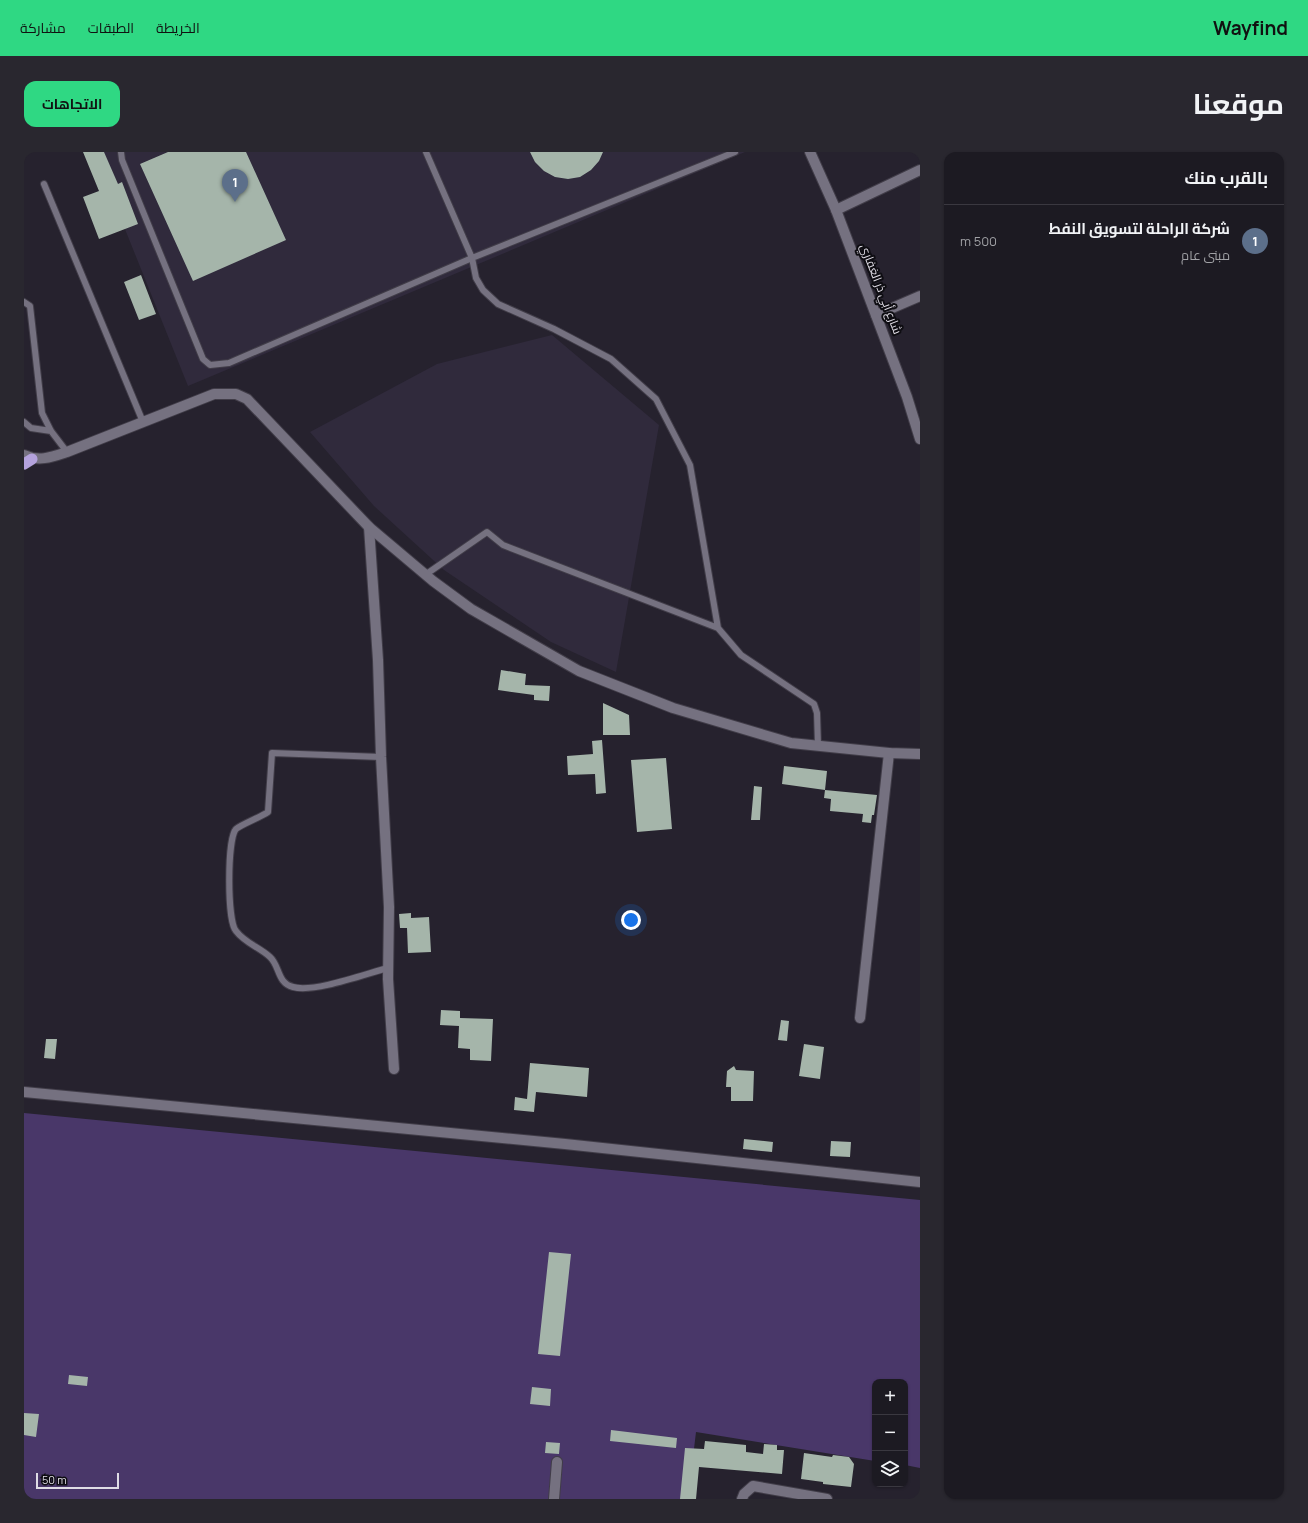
<!DOCTYPE html>
<html lang="ar">
<head>
<meta charset="utf-8">
<style>
  body { margin:0; font-family:Manrope,Cairo,sans-serif; background:#29272f; color:#f1f3f6; direction:rtl }
  .controls { position:absolute; right:12px; bottom:12px; display:grid; overflow:hidden; border-radius:8px; box-shadow:0 1px 3px #0004 }
  .controls button { width:36px; height:36px; display:grid; place-items:center; padding:0; border:0; border-bottom:1px solid #3a3840; background:#1c1a22; color:#f1f3f6; font:20px sans-serif }
  .scale { position:absolute; left:12px; bottom:10px; width:83px; box-sizing:border-box; padding-left:4px; border:2px solid #dfdce5; border-top:0; font-size:11px; line-height:14px; white-space:nowrap; color:#dfdce5; -webkit-text-stroke:3px #0e0d12; paint-order:stroke }
  .you { position:absolute; left:607px; top:768px; width:14px; height:14px; margin:-10px; border:3px solid #fff; border-radius:50%; background:#1a73e8; box-shadow:0 0 0 6px #1a73e833 }
  .badge { display:grid; place-items:center; width:26px; height:26px; border-radius:50%; background:#2fd883; color:#fff; font-size:13px; font-weight:700 }
  .pin { position:absolute; translate:-50% -33px; filter:drop-shadow(0 1px 2px #0008) }
  .pin::after { content:''; position:absolute; top:21px; width:14px; height:12px; background:inherit; clip-path:polygon(0 0,100% 0,50% 100%) }
  .list { margin:0; padding:0; list-style:none }
  h2 { display:flex; justify-content:space-between; align-items:center; height:52px; margin:0; padding:0 16px; font-size:17px }
  h2 small { font-size:13px; font-weight:400; color:#a0a1a5 }
  .list li { display:grid; grid-template-columns:26px 1fr auto; gap:12px; align-items:center; box-sizing:border-box; height:72px; padding:0 16px; border-top:1px solid #3a3840 }
  .list b { display:block; font-size:15px; white-space:nowrap }
  .list p { margin:0; font-size:13px; white-space:nowrap; color:#a0a1a5 }
  .list em { font-size:13px; font-style:normal; color:#a0a1a5 }
  .icon { flex:none; width:22px; height:22px; fill:none; stroke:currentColor; stroke-width:2; stroke-linecap:round; stroke-linejoin:round }
  .map { position:relative; flex:none; width:896px; height:1347px; overflow:hidden; direction:ltr; border-radius:12px }
  header { display:flex; align-items:center; gap:24px; box-sizing:border-box; height:56px; padding:0 20px; background:#2fd883; color:#111 }
  header strong { font-size:19px }
  nav { display:flex; gap:22px; margin-inline-start:auto; font-size:14px }
  .intro { display:flex; align-items:center; justify-content:space-between; box-sizing:border-box; height:96px; padding:0 24px }
  h1 { margin:0; font-size:28px }
  .button { padding:10px 18px; border-radius:12px; background:#2fd883; color:#111; font-size:14px; font-weight:700 }
  main { display:flex; gap:24px; padding:0 24px }
  aside { flex:1; background:#1c1a22; border-radius:12px; box-shadow:0 1px 3px #0004 }
  .map>svg:first-child { display:block }
  .built { fill:#302a3c }
  .green { fill:#493769 }
  .building { fill:#a5b5aa }
  .lines { fill:none; stroke-linecap:round; stroke-linejoin:round }
  .service-casing { stroke:#413d48; stroke-width:8 }
  .minor-casing { stroke:#413d48; stroke-width:12 }
  .tertiary-casing { stroke:#413d48; stroke-width:12 }
  .trunk-casing { stroke:#413d48; stroke-width:12 }
  .service { stroke:#757180; stroke-width:6 }
  .minor { stroke:#757180; stroke-width:10 }
  .tertiary { stroke:#757180; stroke-width:10 }
  .trunk { stroke:#b4a2dd; stroke-width:11 }
  .labels { text-anchor:middle; stroke-width:4; stroke-linejoin:round; paint-order:stroke }
  .street-label { font-size:12px; fill:#dfdce5; stroke:#0e0d12 }
</style>
</head>
<body>
<header>
<strong>Wayfind</strong>
<nav><a>الخريطة</a><a>الطبقات</a><a>مشاركة</a></nav>
</header>
<div class="intro"><h1>موقعنا</h1><a class="button">الاتجاهات</a></div>
<main>
<aside>
<h2>بالقرب منك<small></small></h2>
<ul class="list">
<li><span class="badge" style="background:#5c6f8a">1</span><div><b>شركة الراحلة لتسويق النفط</b><p>مبنى عام</p></div><em>500 m</em></li>
</ul>
</aside>
<div class="map">
<svg width="896" height="1347" viewBox="0 0 896 1347">
  <rect width="100%" height="100%" fill="#26222e"/>
  <path class="built" d="M 70,0 L 721,0 L 164,234 Z
    M 528,183 L 635,273 L 592,520 L 527,490 L 420,418 L 350,354 L 286,280 L 413,212 Z"/>
  <path class="green" d="M 0,961 L 896,1048 L 896,1316 L 881,1313 L 881,1230 L 851,1230 L 851,1309 L 672,1280 L 664,1347 L 0,1347 Z"/>
  <path class="building" d="M 59,0 L 80,0 L 94,32 L 98,30 L 114,72 L 75,87 L 59,45 L 75,39 Z
    M 144,0 L 222,0 L 262,88 L 169,129 L 116,12 Z
    M 506,0 L 579,0 L 575,9 L 567,18 L 556,25 L 544,27 L 531,25 L 520,19 L 511,10 Z
    M 117,123 L 132,162 L 115,168 L 100,130 Z
    M 477,518 L 502,522 L 501,533 L 526,534 L 525,549 L 510,548 L 510,543 L 474,538 Z
    M 579,551 L 605,563 L 606,583 L 579,583 Z
    M 578,588 L 582,641 L 572,642 L 571,622 L 544,623 L 543,604 L 569,602 L 568,589 Z
    M 642,606 L 648,677 L 613,680 L 607,608 Z
    M 760,614 L 803,619 L 801,638 L 758,632 Z
    M 730,634 L 738,635 L 736,668 L 727,668 Z
    M 801,638 L 853,643 L 850,663 L 848,663 L 847,671 L 838,670 L 839,662 L 806,659 L 807,647 L 800,646 Z
    M 387,761 L 387,766 L 405,765 L 407,800 L 384,801 L 383,776 L 376,776 L 375,762 Z
    M 417,858 L 436,859 L 436,866 L 469,867 L 467,909 L 446,908 L 446,897 L 434,896 L 435,874 L 416,873 Z
    M 757,868 L 765,869 L 763,889 L 754,888 Z
    M 22,887 L 33,887 L 31,907 L 20,906 Z
    M 780,892 L 800,895 L 796,927 L 775,924 Z
    M 506,911 L 565,916 L 563,945 L 512,940 L 510,960 L 490,958 L 491,945 L 503,947 Z
    M 710,914 L 712,918 L 730,919 L 729,949 L 707,949 L 707,935 L 702,935 L 703,919 Z
    M 720,987 L 749,990 L 748,1000 L 719,997 Z
    M 807,989 L 827,990 L 826,1005 L 806,1004 Z
    M 525,1100 L 547,1102 L 536,1204 L 514,1202 Z
    M 45,1223 L 64,1225 L 63,1234 L 44,1232 Z
    M 508,1235 L 527,1237 L 526,1254 L 506,1252 Z
    M 0,1261 L 15,1262 L 12,1285 L 0,1283 Z
    M 587,1278 L 653,1286 L 652,1296 L 586,1289 Z
    M 681,1289 L 722,1293 L 722,1300 L 739,1302 L 740,1292 L 753,1293 L 753,1298 L 760,1298 L 758,1322 L 675,1315 L 672,1347 L 656,1347 L 661,1296 L 680,1297 Z
    M 522,1290 L 536,1291 L 535,1302 L 521,1301 Z
    M 780,1301 L 808,1305 L 809,1303 L 825,1305 L 830,1312 L 827,1335 L 799,1332 L 799,1330 L 777,1327 Z"/>
  <g class="lines">
    <defs>
      <path id="service" d="M 97,0 L 98,8 L 179,207 L 186,213 L 205,211 L 448,106 L 711,0
        M 402,0 L 448,106 L 452,126 L 459,138 L 474,152 L 530,177 L 587,207 L 632,247 L 666,313 L 694,476 L 717,503 L 790,552 L 793,561 L 794,594
        M 20,32 L 119,270
        M 0,150 L 6,154 L 18,261 L 27,279 L 43,300
        M 0,270 L 7,276 L 27,279
        M 401,423 L 463,380 L 479,393 L 694,476
        M 357,605 L 248,601 L 244,660 C 237,665 218,672 212,677 C 203,687 203,769 212,779 C 221,791 235,795 246,805 C 256,814 253,831 269,835 C 290,841 341,822 364,816"/>
      <path id="minor" d="M 812,58 L 896,18
        M 852,163 L 896,144
        M 345,375 L 354,508 L 357,605 L 365,755 L 364,827 L 370,917
        M 836,866 L 865,601
        M 0,940 L 541,992 L 896,1030
        M 530,1347 L 533,1310
        M 718,1347 L 720,1342 L 729,1334 L 803,1347"/>
      <path id="tertiary" d="M 786,0 L 812,58 L 883,245 L 896,287
        M 0,303 C 15,310 28,305 43,300 L 190,242 L 212,242 L 223,247 L 345,375 L 409,429 L 447,457 L 555,519 L 649,556 L 767,591 L 865,601 L 896,602"/>
      <path id="trunk" d="M 0,312 L 8,307"/>
    </defs>
    <use href="#service" class="service-casing"/>
    <use href="#minor" class="minor-casing"/>
    <use href="#tertiary" class="tertiary-casing"/>
    <use href="#trunk" class="trunk-casing"/>
    <use href="#service" class="service"/>
    <use href="#minor" class="minor"/>
    <use href="#tertiary" class="tertiary"/>
    <use href="#trunk" class="trunk"/>
  </g>
  <g class="labels">
    <g class="street-label">
      <text transform="translate(857 137) rotate(69)" y="4">شارع أبي ذر الغفاري</text>
    </g>
  </g>
</svg>
<div class="controls">
<button>+</button>
<button>−</button>
<button><svg class="icon" aria-label="layers" viewBox="0 0 24 24"><path d="M12 4l9 5-9 5-9-5zM3 14l9 5 9-5"/></svg></button>
</div>
<div class="scale">50 m</div>
<div class="you"></div>
<div class="pin badge" style="left:211px;top:50px;background:#5c6f8a">1</div>
</div>
</main>
</body>
</html>
